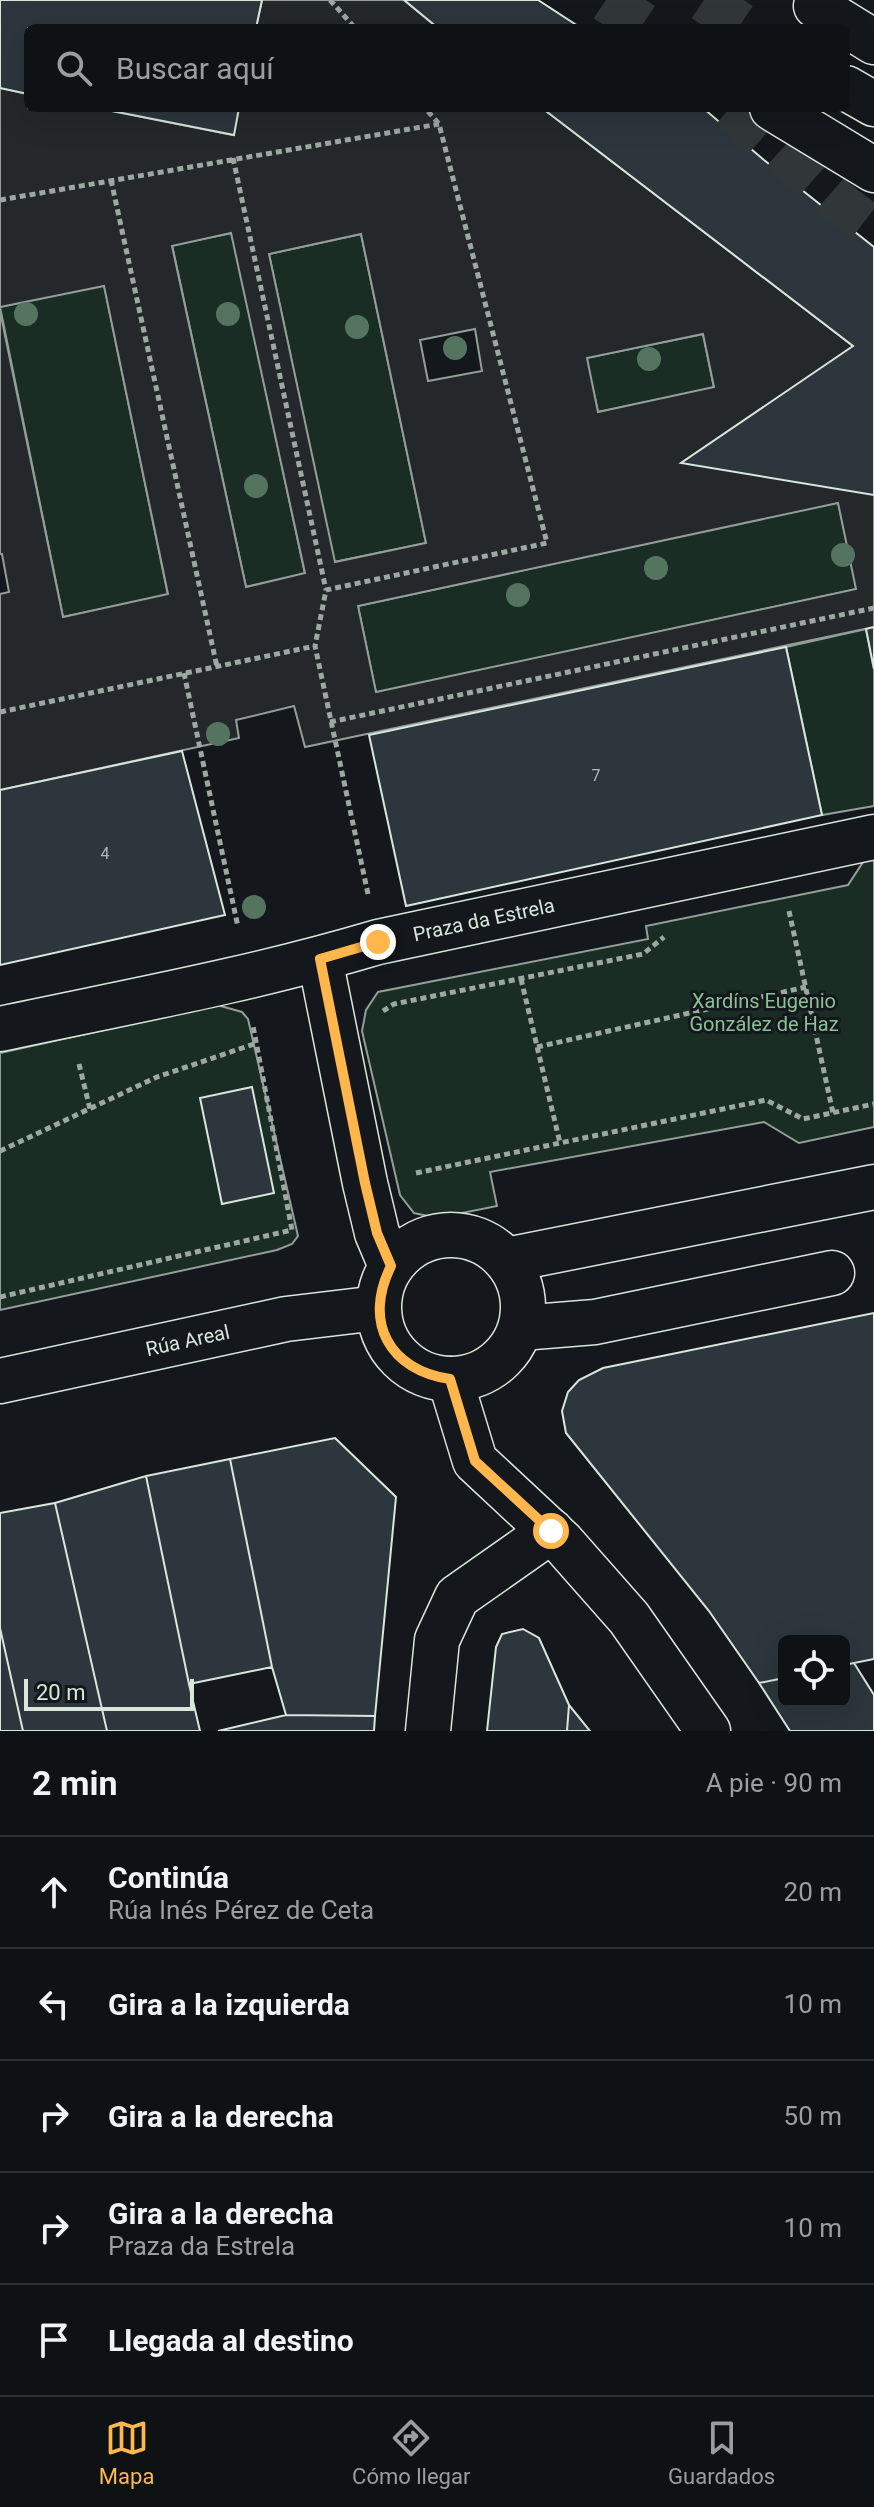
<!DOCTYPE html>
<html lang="es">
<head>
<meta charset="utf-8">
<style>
  body { margin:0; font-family:Roboto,sans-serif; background:#1d2022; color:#f1f3f6 }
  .controls { position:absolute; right:24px; bottom:24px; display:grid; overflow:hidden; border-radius:12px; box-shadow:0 8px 32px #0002 }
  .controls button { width:72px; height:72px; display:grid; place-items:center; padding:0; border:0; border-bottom:2px solid #2f3234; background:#0f1215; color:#f1f3f6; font:40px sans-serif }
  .scale { position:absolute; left:24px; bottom:20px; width:170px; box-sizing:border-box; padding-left:8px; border:4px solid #d8e6dc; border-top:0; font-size:22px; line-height:28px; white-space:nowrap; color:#d8e6dc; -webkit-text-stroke:6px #14181c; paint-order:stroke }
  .stop { position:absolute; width:24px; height:24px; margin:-18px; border:6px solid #ffb74d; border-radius:50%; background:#fff }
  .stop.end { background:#ffb74d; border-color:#fff; box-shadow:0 2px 8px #0008 }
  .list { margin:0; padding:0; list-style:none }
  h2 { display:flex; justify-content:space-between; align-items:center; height:104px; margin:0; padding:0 32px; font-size:34px }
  h2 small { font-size:26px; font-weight:400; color:#9b9ea0 }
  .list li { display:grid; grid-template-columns:52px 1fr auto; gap:24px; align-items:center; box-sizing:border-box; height:112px; padding:0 32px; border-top:2px solid #2f3234 }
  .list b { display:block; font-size:30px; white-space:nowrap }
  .list p { margin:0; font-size:26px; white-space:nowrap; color:#9b9ea0 }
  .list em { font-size:26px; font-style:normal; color:#9b9ea0 }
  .icon { flex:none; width:44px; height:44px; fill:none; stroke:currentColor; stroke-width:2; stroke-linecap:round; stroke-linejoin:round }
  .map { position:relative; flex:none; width:874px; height:1731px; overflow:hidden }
  .search { position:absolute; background:#0f1215; box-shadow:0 8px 32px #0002; left:24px; right:24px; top:24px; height:88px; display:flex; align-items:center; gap:20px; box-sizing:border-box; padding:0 28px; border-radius:12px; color:#9b9ea0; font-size:30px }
  .sheet { height:664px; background:#0f1215 }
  nav { display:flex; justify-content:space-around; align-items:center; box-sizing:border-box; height:112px; border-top:2px solid #2f3234; background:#0f1215; font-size:22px; color:#9b9ea0 }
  nav a { display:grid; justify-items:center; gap:4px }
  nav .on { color:#ffb74d }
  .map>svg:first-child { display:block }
  .green { fill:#1a2d24; stroke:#939e99; stroke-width:2 }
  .parking { fill:#24282b; stroke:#939e99; stroke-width:2; fill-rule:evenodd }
  .building { fill:#2c363c; stroke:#d8e6dc; stroke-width:2 }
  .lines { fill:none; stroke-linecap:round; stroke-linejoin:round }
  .major-tunnel { stroke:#313739; stroke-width:44; stroke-dasharray:44 22; stroke-linecap:butt }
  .minor-casing { stroke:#d8e6dc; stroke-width:47 }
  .major-casing { stroke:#d8e6dc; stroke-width:47 }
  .path { stroke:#9da8a2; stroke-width:5; stroke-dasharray:6 4; stroke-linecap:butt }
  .minor { stroke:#14181c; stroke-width:44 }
  .major { stroke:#14181c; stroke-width:44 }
  .tree { fill:#55745f }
  .route { stroke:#ffb74d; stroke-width:10 }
  .labels { text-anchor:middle; stroke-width:6; stroke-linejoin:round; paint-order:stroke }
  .number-label { font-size:16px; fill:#adbab4 }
  .street-label { font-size:20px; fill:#d8e6dc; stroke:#14181c }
  .park-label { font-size:20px; fill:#8ac095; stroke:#14181c }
</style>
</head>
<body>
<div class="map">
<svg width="874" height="1731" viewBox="0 0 874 1731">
  <rect width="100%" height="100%" fill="#14181c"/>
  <path class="green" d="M 232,233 L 305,574 L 246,587 L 172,245 Z
    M 361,234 L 426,543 L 334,562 L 269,254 Z
    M 104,285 L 168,595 L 63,617 L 0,307 Z
    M 703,334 L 714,388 L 598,412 L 586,358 Z
    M 838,502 L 857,589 L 376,693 L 358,606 Z
    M 866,629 L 874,669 L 874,806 L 822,815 L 786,647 Z
    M 874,852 L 874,1127 L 799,1143 L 764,1122 L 490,1172 L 497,1206 L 437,1218 L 414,1213 L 400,1195 L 362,1031 L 366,1010 L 378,992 L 648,939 L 646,926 L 848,885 L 869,853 Z
    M 217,1005 L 242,1012 L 248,1019 L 298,1236 L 292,1244 L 277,1250 L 0,1310 L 0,1053 Z"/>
  <path class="parking" d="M 262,0 L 404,0 L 438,28 L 256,28 Z
    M 0,88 L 28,94 L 28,108 L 97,108 L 233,135 L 239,108 L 542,108 L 853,346 L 874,495 L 874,627 L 305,747 L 294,706 L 236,720 L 239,738 L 0,790 L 0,594 L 9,592 L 2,554 L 0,554 L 0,311 L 63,617 L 168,594 L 104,286 L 0,307 ZM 231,233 L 305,573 L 246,587 L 172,246 ZM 361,234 L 426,543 L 335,562 L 269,254 ZM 475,329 L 482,371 L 428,381 L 420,340 ZM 703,334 L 714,387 L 598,412 L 587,358 ZM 838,503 L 856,589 L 376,692 L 358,606 Z"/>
  <path class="building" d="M 0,0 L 262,0 L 256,28 L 28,28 L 28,94 L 0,88 Z
    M 404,0 L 538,0 L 581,28 L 438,28 Z
    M 97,108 L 239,108 L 234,135 Z
    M 542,108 L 703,108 L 764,160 L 874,247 L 874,495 L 681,463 L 853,346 Z
    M 874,627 L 874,669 L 866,629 Z
    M 786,647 L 822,815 L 406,906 L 369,735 Z
    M 182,751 L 225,915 L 0,965 L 0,790 Z
    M 252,1087 L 274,1193 L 222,1204 L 200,1098 Z
    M 874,1313 L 874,1659 L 844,1665 L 844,1641 L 784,1641 L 784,1678 L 759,1683 L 709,1611 L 566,1433 L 562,1411 L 568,1392 L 579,1380 L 603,1368 Z
    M 335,1438 L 396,1497 L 375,1716 L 286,1715 L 272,1667 L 230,1459 Z
    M 230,1459 L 272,1667 L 189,1684 L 146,1476 Z
    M 146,1476 L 189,1684 L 200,1731 L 107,1731 L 55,1503 Z
    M 55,1503 L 107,1731 L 23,1731 L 0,1628 L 0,1513 Z
    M 0,1628 L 23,1731 L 0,1731 Z
    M 523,1629 L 539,1638 L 569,1705 L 567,1731 L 487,1731 L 496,1647 L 502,1634 Z
    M 854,1663 L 874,1695 L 874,1731 L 790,1731 L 759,1683 L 784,1678 L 784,1701 L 844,1701 L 844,1665 Z
    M 569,1705 L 590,1731 L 567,1731 Z
    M 286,1715 L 375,1716 L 374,1731 L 218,1731 Z"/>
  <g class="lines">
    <path class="major-tunnel" d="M 606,0 L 648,28
      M 704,0 L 746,28
      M 730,108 L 836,201 L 874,230"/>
    <defs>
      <g id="minor">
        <path d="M 320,959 L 365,1183 L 377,1233 L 391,1266"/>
        <path id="s1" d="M 0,1029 C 127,1002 254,979 378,942 L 874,837"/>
        <circle cx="451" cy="1307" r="72"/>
        <path d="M 507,1260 L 874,1187"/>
        <path d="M 521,1328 L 595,1322 L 832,1273"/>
        <path d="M 450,1379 L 475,1461 L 562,1542 L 629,1618 L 708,1731"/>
        <path id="s2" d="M 0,1381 L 286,1319 L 378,1308"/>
        <path d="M 428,1731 L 437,1640 L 457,1597 L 551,1531"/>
      </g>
      <path id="major" d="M 816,6 L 874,42
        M 846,88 L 874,104
        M 772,108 L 874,170"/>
    </defs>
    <use href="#minor" class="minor-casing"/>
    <use href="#major" class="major-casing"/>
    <path class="path" d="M 330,0 L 355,28
      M 233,158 L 326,590
      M 111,180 L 217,667
      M 0,200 L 439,124
      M 184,673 L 238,927
      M 0,712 L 315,646
      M 330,722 L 874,608
      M 368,894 L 315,646 L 326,590 L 547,543 L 439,124 L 425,108
      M 789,911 L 833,1113
      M 521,979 L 560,1143
      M 383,1011 L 394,1004 L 643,954 L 664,937
      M 537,1047 L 806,987
      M 79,1064 L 90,1109
      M 0,1151 L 157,1077 L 257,1043
      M 416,1173 L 766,1100 L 803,1119 L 874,1104
      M 0,1297 L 292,1230 L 253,1026"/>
    <use href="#minor" class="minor"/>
    <use href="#major" class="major"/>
  </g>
  <g class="tree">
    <circle cx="26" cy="314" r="12"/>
    <circle cx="228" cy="314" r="12"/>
    <circle cx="357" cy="327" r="12"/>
    <circle cx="455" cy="348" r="12"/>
    <circle cx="649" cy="359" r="12"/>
    <circle cx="256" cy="486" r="12"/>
    <circle cx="843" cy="555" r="12"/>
    <circle cx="656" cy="568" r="12"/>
    <circle cx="518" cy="595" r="12"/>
    <circle cx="218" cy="734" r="12"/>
    <circle cx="254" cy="907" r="12"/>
  </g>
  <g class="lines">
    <path class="route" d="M 378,942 L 320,959 L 365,1183 L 377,1233 L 391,1266 C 363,1322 389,1370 450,1379 L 475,1461 L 551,1531"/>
  </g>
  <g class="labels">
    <g class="number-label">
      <text x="596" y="781">7</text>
      <text x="105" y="859">4</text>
    </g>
    <g class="street-label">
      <text dy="7" stroke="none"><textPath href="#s1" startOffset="496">Praza da Estrela</textPath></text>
      <text dy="7" stroke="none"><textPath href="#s2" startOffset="192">Rúa Areal</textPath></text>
    </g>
    <g class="park-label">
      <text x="764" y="1008">Xardíns Eugenio<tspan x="764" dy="23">González de Haz</tspan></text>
    </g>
  </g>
</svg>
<div class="controls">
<button><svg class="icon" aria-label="locate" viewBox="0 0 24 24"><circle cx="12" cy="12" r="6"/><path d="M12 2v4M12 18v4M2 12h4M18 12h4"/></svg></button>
</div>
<div class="scale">20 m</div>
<div class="stop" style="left:551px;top:1531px"></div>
<div class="stop end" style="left:378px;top:942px"></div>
<div class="search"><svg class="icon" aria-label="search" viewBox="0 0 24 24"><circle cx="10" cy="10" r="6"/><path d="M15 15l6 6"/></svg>Buscar aquí</div>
</div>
<section class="sheet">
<h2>2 min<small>A pie · 90 m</small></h2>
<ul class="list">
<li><svg class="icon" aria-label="ahead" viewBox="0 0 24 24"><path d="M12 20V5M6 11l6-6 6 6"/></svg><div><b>Continúa</b><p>Rúa Inés Pérez de Ceta</p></div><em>20 m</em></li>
<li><svg class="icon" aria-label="left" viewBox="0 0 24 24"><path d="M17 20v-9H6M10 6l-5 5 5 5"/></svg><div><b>Gira a la izquierda</b></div><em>10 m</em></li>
<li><svg class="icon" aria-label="right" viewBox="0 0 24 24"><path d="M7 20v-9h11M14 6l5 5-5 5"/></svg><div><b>Gira a la derecha</b></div><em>50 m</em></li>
<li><svg class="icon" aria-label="right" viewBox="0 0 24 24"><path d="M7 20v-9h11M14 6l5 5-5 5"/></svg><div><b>Gira a la derecha</b><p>Praza da Estrela</p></div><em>10 m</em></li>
<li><svg class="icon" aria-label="arrive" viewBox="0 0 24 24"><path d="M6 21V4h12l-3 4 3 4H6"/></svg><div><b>Llegada al destino</b></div></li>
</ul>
</section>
<nav>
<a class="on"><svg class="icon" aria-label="map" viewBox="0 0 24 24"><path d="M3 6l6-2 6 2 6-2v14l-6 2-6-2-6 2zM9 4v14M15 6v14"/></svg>Mapa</a>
<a><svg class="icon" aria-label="directions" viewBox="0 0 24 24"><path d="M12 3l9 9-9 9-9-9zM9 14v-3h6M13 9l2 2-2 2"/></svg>Cómo llegar</a>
<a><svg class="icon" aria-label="saved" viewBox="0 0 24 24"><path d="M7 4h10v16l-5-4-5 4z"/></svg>Guardados</a>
</nav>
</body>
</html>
